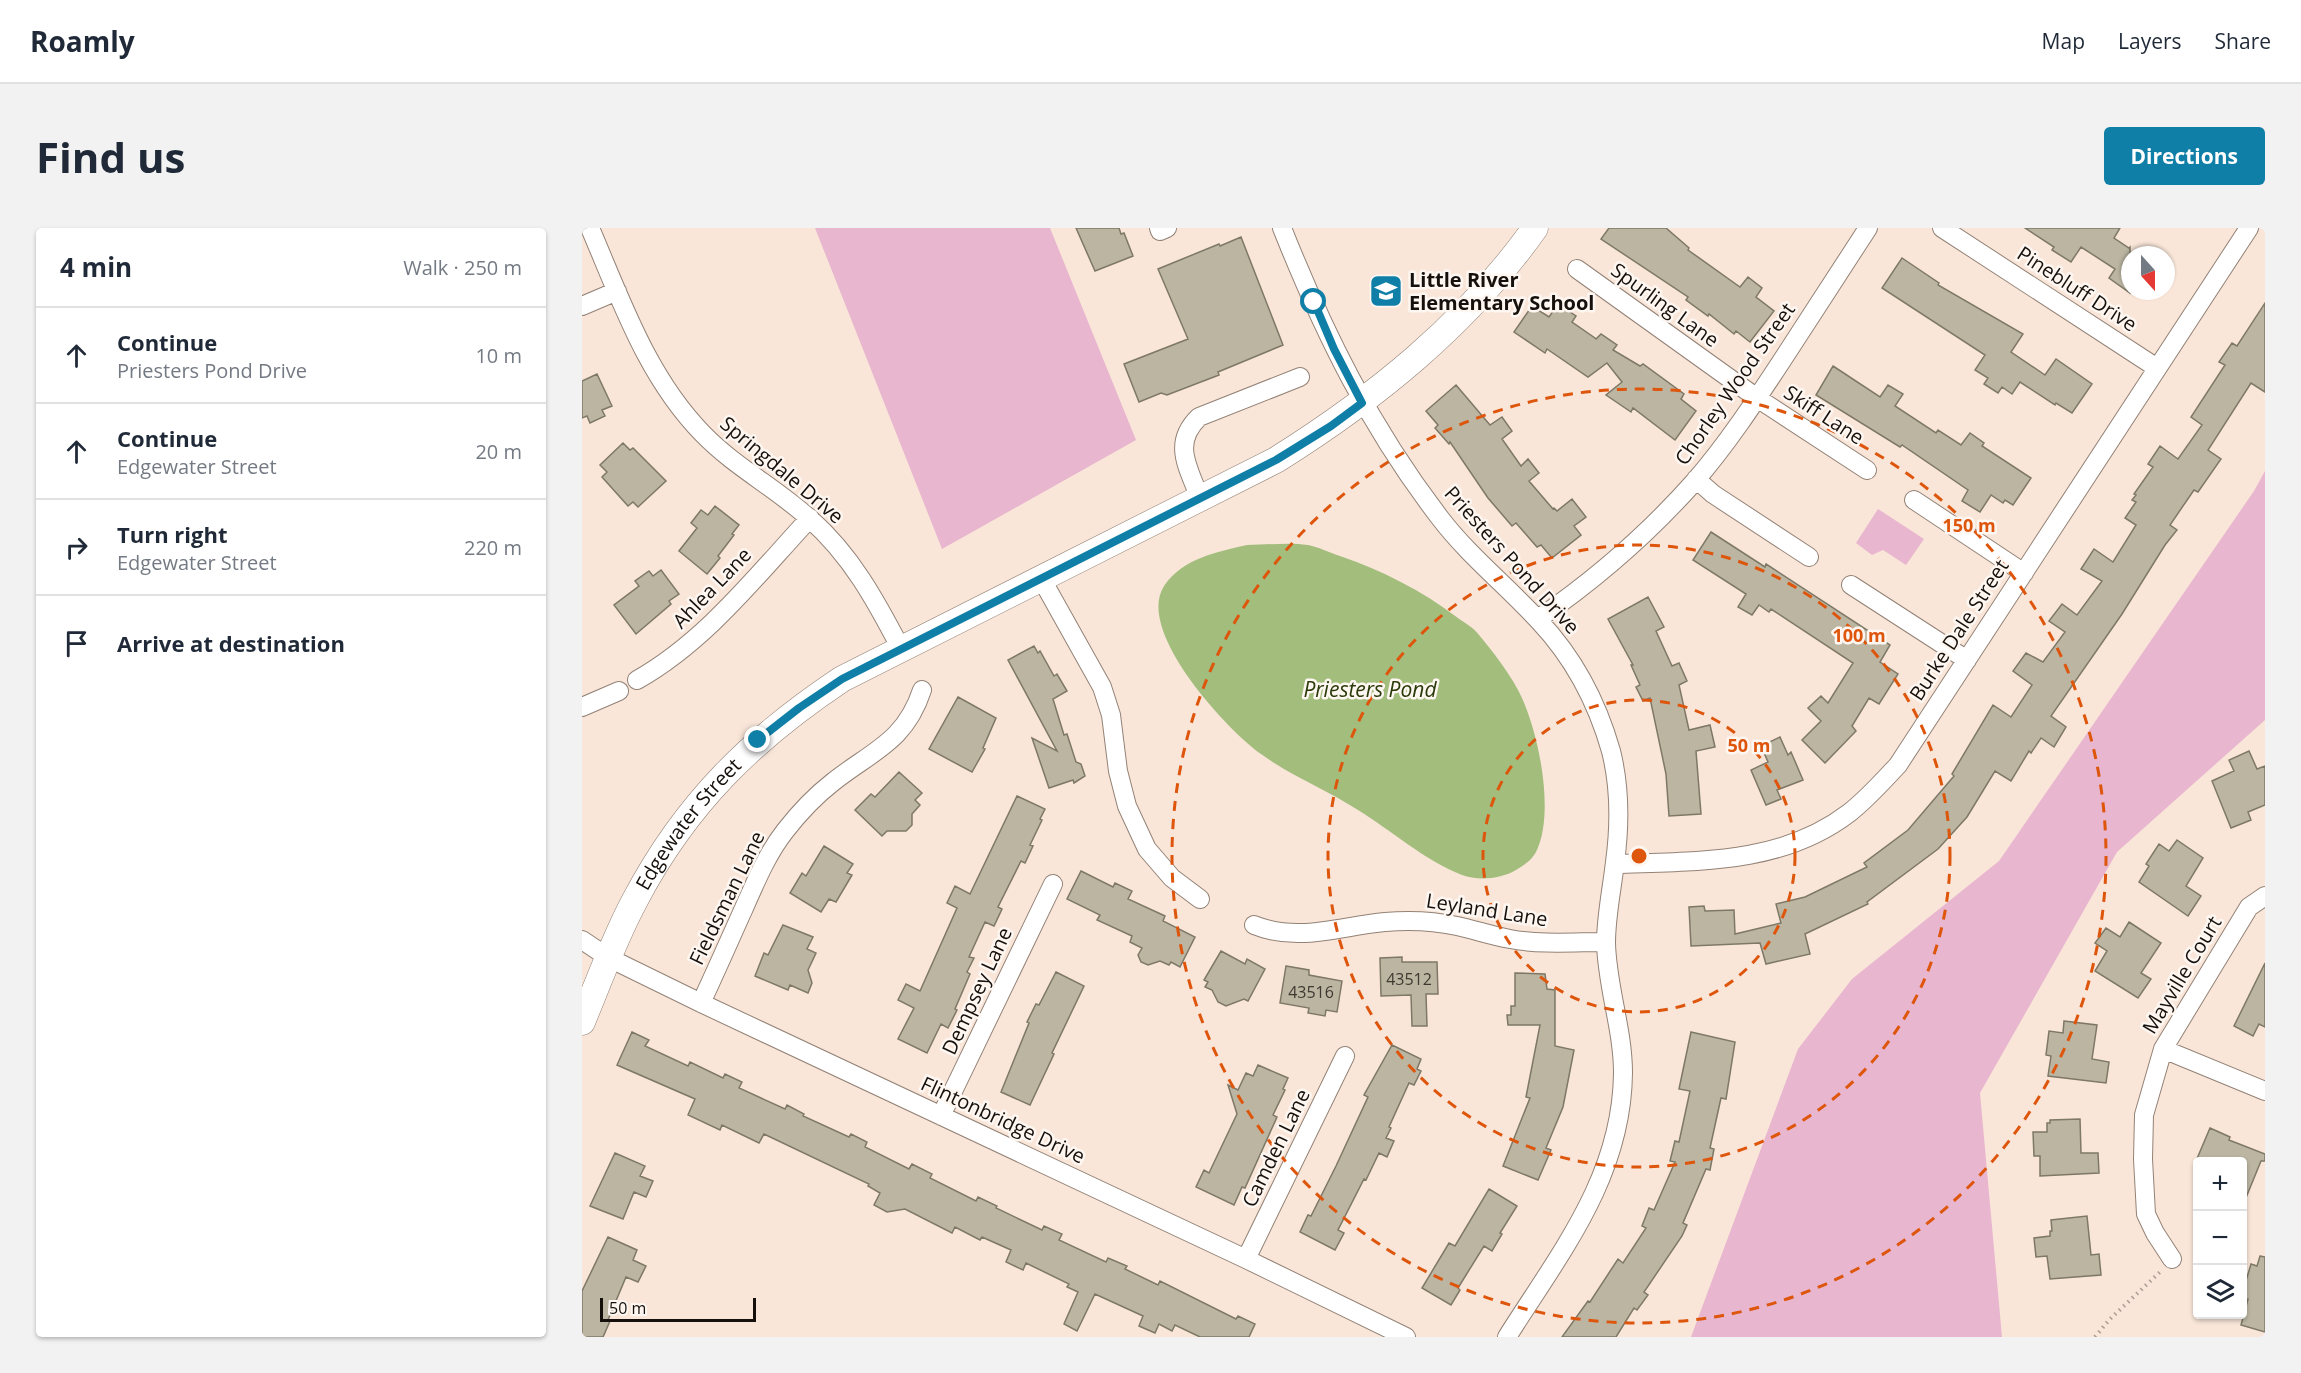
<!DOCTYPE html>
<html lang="en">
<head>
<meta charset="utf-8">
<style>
  body { margin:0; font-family:"Open Sans",sans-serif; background:#f2f2f3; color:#1f2937 }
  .controls { position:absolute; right:18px; bottom:18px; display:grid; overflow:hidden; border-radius:6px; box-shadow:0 2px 4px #0004 }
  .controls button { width:54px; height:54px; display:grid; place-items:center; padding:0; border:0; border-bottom:2px solid #e0e1e3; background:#fff; color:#1f2937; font:30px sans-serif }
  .compass { position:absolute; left:1539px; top:18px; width:54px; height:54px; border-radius:50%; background:#fff; box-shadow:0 2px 4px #0004; rotate:159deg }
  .scale { position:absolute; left:18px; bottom:15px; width:156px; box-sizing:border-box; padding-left:6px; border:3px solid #16100c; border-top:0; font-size:16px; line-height:21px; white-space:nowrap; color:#16100c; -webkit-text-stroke:4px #fef6f1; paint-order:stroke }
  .stop { position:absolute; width:18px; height:18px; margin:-14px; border:4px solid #0f7fa7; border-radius:50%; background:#fff }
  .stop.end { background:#0f7fa7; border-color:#fff; box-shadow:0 2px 6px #0008 }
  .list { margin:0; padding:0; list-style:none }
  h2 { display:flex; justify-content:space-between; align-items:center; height:78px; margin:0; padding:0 24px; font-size:26px }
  h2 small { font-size:20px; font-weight:400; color:#747a83 }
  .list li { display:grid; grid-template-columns:39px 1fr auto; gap:18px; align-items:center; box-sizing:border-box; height:96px; padding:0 24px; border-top:2px solid #e0e1e3 }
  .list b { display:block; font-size:22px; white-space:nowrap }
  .list p { margin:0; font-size:20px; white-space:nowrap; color:#747a83 }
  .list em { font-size:20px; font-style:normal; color:#747a83 }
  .icon { flex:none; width:33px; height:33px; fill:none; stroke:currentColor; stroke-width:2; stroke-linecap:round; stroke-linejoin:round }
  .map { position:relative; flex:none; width:1683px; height:1109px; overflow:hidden; border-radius:6px }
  header { display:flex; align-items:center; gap:36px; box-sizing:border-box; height:84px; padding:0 30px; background:#fff; border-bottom:2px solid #e0e1e3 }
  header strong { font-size:28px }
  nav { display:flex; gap:33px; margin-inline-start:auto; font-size:21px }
  .intro { display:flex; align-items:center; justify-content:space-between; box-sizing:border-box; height:144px; padding:0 36px }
  h1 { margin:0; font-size:42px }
  .button { padding:15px 27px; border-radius:6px; background:#0f7fa7; color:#fff; font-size:21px; font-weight:700 }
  main { display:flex; gap:36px; padding:0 36px }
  aside { flex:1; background:#fff; border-radius:6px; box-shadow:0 2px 4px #0004 }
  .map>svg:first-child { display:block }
  .green { fill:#e8b6ce }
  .water { fill:#a3bd7d }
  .building { fill:#bbb5a2; stroke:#7e7866; stroke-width:1.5 }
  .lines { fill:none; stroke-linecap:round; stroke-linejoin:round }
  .street-casing { stroke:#938276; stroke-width:20 }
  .secondary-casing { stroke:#938276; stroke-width:27 }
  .path { stroke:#ac9d93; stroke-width:4; stroke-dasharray:1.5 4.5; stroke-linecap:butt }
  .street { stroke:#fff; stroke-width:18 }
  .secondary { stroke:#fff; stroke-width:26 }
  .route { stroke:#0f7fa7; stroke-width:8 }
  .ring { fill:none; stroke:#de550c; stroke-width:3; stroke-dasharray:10 8 }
  .labels { text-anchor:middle; stroke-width:5; stroke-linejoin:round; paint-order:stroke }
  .number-label { font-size:16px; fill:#3f3932 }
  .poi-label { font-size:20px; font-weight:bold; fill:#16100c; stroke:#fef6f1; text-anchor:start }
  .street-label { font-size:20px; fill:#16100c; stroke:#fef6f1 }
  .water-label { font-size:21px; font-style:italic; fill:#2a3a0a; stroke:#fef6f1 }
  .centre { fill:#de550c; stroke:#fef6f1; stroke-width:3 }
  .ring-label { font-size:18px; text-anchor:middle; font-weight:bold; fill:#de550c; stroke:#fef6f1; stroke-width:5; stroke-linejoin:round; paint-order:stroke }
</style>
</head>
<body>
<header>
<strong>Roamly</strong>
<nav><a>Map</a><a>Layers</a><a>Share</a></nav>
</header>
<div class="intro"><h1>Find us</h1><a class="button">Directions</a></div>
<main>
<aside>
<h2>4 min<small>Walk · 250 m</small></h2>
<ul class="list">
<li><svg class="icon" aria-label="ahead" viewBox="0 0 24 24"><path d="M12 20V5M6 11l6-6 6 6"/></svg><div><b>Continue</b><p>Priesters Pond Drive</p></div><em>10 m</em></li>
<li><svg class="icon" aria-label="ahead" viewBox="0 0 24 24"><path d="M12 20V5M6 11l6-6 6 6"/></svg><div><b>Continue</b><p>Edgewater Street</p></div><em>20 m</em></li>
<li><svg class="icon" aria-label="right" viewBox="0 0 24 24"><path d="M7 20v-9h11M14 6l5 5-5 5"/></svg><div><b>Turn right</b><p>Edgewater Street</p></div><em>220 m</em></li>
<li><svg class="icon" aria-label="arrive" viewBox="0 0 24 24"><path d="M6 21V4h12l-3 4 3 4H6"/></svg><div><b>Arrive at destination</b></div></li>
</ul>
</aside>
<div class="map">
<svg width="1683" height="1109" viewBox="0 0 1683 1109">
  <rect width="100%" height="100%" fill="#f9e6d9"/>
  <path class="green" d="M 233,0 L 468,0 L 554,212 L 360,321 Z
    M 1683,243 L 1683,492 L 1535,624 L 1398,865 L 1420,1109 L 1109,1109 L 1216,821 L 1270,751 L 1417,633 L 1672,263 Z
    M 1296,281 L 1342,311 L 1324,337 L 1301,322 L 1290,327 L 1274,315 Z"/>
  <path class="water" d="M 665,317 C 684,317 707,314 726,317 C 737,319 748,325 758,328 C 801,343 839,362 876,390 C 883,395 892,400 897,407 C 909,421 928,446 936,462 C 956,499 974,585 954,624 C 949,633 942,637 934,642 C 919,651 896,653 880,647 C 842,632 810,603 776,582 C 745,562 709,548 679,526 C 645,502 553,403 582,358 C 601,330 635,324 665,317 Z"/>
  <path class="building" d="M 494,0 L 537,0 L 539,6 L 542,5 L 551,28 L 513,43 Z
    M 1027,0 L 1084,0 L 1107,20 L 1106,22 L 1158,59 L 1166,49 L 1180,60 L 1174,69 L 1192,83 L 1168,114 L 1154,103 L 1152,106 L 1127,86 L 1126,88 L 1104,72 L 1106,69 L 1019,11 Z
    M 1443,0 L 1538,0 L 1532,10 L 1547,20 L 1548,19 L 1548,65 L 1527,50 L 1533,41 L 1499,19 L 1489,34 L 1470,22 L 1472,19 Z
    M 659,9 L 701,117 L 636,144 L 637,147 L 585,167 L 579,165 L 557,174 L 542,136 L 606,111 L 576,41 L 637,16 L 638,18 Z
    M 1320,30 L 1357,55 L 1356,57 L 1441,106 L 1429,124 L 1463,147 L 1474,131 L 1510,156 L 1490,185 L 1474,175 L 1473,177 L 1438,154 L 1430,166 L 1420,159 L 1416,165 L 1402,156 L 1406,150 L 1393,142 L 1403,127 L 1300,60 Z
    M 1683,75 L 1683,164 L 1669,155 L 1626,222 L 1639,231 L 1616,264 L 1612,262 L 1588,297 L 1595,302 L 1583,317 L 1540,386 L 1469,488 L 1484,499 L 1472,519 L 1459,510 L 1449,525 L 1447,523 L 1429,553 L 1413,543 L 1385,589 L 1356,621 L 1285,674 L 1286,676 L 1223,706 L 1228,726 L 1184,736 L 1178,715 L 1109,718 L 1107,679 L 1122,678 L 1123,683 L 1152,682 L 1153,706 L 1199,695 L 1194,676 L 1223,669 L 1285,639 L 1282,635 L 1326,602 L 1372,548 L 1370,546 L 1411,477 L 1429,489 L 1450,457 L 1431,443 L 1444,425 L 1461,434 L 1483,404 L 1467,393 L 1480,376 L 1495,387 L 1520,353 L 1499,341 L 1512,321 L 1531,334 L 1554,297 L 1543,290 L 1554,274 L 1550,272 L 1554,267 L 1552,266 L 1571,239 L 1566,236 L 1578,218 L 1596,231 L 1620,197 L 1609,189 L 1643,137 L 1637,134 L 1650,115 L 1655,118 Z
    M 976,76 L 994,88 L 990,94 L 1013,110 L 1014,111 L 1019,106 L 1035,117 L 1031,122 L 1058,138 L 1061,136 L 1102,166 L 1099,171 L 1114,183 L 1093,212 L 1051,180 L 1049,184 L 1024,167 L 1040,154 L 1025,135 L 1006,149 L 965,121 L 963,125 L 932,104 L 950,78 L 967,89 Z
    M 1251,138 L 1298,169 L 1306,157 L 1321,166 L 1313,178 L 1354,205 L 1356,202 L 1379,217 L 1388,205 L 1402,215 L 1400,218 L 1449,250 L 1431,277 L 1423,272 L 1421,275 L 1409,267 L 1398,284 L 1380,273 L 1386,262 L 1320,217 L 1318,219 L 1234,167 Z
    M 15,146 L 30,178 L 20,182 L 23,188 L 8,195 L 5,188 L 0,190 L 0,153 Z
    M 874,157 L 908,197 L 920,189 L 930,203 L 920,211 L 939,238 L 946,231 L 957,245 L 947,253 L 971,281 L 972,280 L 975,283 L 990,271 L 1004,289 L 992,298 L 999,307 L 970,330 L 959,317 L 955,319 L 934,295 L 930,298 L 906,270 L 868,214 L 867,216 L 853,200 L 856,197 L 844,183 Z
    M 41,215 L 48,222 L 51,220 L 84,253 L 56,279 L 51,274 L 46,278 L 20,249 L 25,244 L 18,237 Z
    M 133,278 L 157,297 L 150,306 L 152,307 L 136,328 L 138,330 L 125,346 L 97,323 L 115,300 L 109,295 L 119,282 L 126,287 Z
    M 1129,304 L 1183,339 L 1184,336 L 1308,417 L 1298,434 L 1316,446 L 1297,476 L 1287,470 L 1270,498 L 1274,503 L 1243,535 L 1220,512 L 1239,493 L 1226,480 L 1239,468 L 1246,475 L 1271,435 L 1189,381 L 1187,384 L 1177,377 L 1170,387 L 1156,379 L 1164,366 L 1111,332 Z
    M 79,342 L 97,366 L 87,373 L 89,376 L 54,406 L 32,377 L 57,358 L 53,353 L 67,343 L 71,348 Z
    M 1066,369 L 1082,399 L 1074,403 L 1090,438 L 1097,435 L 1105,453 L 1097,457 L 1107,502 L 1128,497 L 1133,519 L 1114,523 L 1119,586 L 1087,588 L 1084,546 L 1068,470 L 1061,473 L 1054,459 L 1058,457 L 1049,437 L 1051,437 L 1026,391 Z
    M 452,418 L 456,425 L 458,423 L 472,448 L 475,446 L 485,463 L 471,471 L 482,507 L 485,506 L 494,534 L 499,536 L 503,548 L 492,555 L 491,552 L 467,560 L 450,510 L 475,523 L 426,432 Z
    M 376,469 L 414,490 L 401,520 L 403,521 L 390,544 L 347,521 Z
    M 1198,509 L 1206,527 L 1209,524 L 1221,552 L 1195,562 L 1199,571 L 1184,577 L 1169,542 L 1186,534 L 1179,518 Z
    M 1667,523 L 1675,541 L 1683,538 L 1683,577 L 1666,584 L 1669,592 L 1649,600 L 1630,553 L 1652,543 L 1647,532 Z
    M 317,544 L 340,565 L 333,572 L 338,577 L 330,586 L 330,597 L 324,603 L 305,603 L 300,608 L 273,582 L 289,566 L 293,569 Z
    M 435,568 L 463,581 L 458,591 L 460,592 L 448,617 L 451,618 L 443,635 L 439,633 L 416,679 L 420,681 L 412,698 L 403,694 L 387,729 L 392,730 L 385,744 L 388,746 L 373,781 L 375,782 L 366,800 L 359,796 L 345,825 L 316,811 L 332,780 L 316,772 L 324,756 L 338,763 L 375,680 L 365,675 L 373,658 L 388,666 Z
    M 1595,612 L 1621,630 L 1604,658 L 1619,668 L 1606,688 L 1557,654 L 1567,638 L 1564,636 L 1577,616 L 1587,623 Z
    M 242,618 L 271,636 L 265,645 L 270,647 L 254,674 L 247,671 L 239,684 L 208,665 L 220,645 L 224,648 Z
    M 499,643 L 531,659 L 533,655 L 550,663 L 546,671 L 583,688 L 581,693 L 613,709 L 598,739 L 589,734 L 587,737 L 578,733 L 566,737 L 559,734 L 556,727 L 560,720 L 548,714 L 550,708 L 515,692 L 518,687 L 485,671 Z
    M 1547,694 L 1579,715 L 1559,745 L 1569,751 L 1556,770 L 1513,743 L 1525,723 L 1513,715 L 1524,700 L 1538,709 Z
    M 201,697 L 231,709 L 225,721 L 234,725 L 226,742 L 230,755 L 226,765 L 208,757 L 206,762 L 173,748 L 182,725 L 186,727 Z
    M 639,723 L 663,736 L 665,731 L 683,741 L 666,773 L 662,771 L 644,778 L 636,774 L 630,762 L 623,759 L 626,754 L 622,752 Z
    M 820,729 L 820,734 L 855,734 L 856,766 L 844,766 L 845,798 L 830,798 L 829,767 L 799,768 L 798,730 Z
    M 1683,735 L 1683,799 L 1677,796 L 1671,808 L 1652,798 Z
    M 704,738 L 727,742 L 727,747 L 760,753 L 755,784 L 744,782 L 743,788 L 726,785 L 727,780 L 698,775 Z
    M 474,744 L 502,758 L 470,825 L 472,826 L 448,877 L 419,864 L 447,795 L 445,794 L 454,776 L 457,777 Z
    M 933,745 L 963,746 L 965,761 L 973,762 L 973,818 L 992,822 L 981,879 L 964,920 L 969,922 L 956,952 L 921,938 L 948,870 L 944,869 L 958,797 L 926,797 L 925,787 L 929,787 L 929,778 L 933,778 Z
    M 1482,793 L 1515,797 L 1510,831 L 1527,834 L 1524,855 L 1466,848 L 1469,828 L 1464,827 L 1467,803 L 1481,805 Z
    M 50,804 L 67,812 L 63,818 L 106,838 L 108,834 L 141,850 L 143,846 L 160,854 L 157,860 L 203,881 L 205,877 L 222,886 L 221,888 L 267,909 L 269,906 L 285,914 L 283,919 L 327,941 L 330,936 L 350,946 L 348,950 L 394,973 L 396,969 L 415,978 L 414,980 L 460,1002 L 462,998 L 480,1006 L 477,1012 L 524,1034 L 526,1030 L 545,1038 L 543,1041 L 576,1057 L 578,1053 L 654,1091 L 656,1088 L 673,1096 L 667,1109 L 618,1109 L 593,1097 L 590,1103 L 577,1096 L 573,1105 L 557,1098 L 561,1088 L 513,1066 L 495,1103 L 482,1096 L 496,1064 L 485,1059 L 487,1056 L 444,1035 L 441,1042 L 424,1034 L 429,1022 L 400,1009 L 398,1012 L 373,999 L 370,1005 L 323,981 L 305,984 L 292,977 L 298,965 L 286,958 L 287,956 L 182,906 L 177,915 L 140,897 L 138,902 L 106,887 L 113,871 L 35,837 Z
    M 1109,804 L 1153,814 L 1144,871 L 1139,870 L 1128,920 L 1132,921 L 1128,942 L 1124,941 L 1101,995 L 1105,997 L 1100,1008 L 1062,1064 L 1066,1067 L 1055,1082 L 1052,1080 L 1034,1109 L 980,1109 L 1006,1073 L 1008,1074 L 1036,1031 L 1041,1035 L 1064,1000 L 1060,998 L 1067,980 L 1072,982 L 1093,934 L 1088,933 L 1093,913 L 1097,914 L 1108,863 L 1097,861 Z
    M 810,817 L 839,831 L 835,841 L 839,843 L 832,857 L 827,855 L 807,899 L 809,900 L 804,910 L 812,913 L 805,929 L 797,925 L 784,952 L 782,951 L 756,1002 L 762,1005 L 753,1022 L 718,1004 L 726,987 L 729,988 L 754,938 L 786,869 L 782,867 Z
    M 676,837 L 706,850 L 701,861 L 703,862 L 691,887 L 695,889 L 663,960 L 660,959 L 652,977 L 614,959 L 622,942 L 627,945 L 655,886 L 646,857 L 656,862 L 664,845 L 671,848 Z
    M 1498,891 L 1499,925 L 1516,925 L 1517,945 L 1458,948 L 1458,928 L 1452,928 L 1451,904 L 1465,904 L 1465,895 L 1468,895 L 1468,892 Z
    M 1628,900 L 1648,909 L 1647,912 L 1683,926 L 1683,933 L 1679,933 L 1661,977 L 1660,933 L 1614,933 Z
    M 33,925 L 63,938 L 58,948 L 71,953 L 64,969 L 52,964 L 41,991 L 8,978 Z
    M 907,961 L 935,978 L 918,1005 L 920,1006 L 910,1023 L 902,1018 L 876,1060 L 878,1062 L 869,1077 L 840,1060 L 867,1015 L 873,1018 Z
    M 1505,988 L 1509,1027 L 1517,1026 L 1519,1047 L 1468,1051 L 1465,1028 L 1454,1029 L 1452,1010 L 1468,1008 L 1468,1003 L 1470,1003 L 1469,992 Z
    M 26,1009 L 55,1022 L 51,1032 L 64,1038 L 56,1054 L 44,1049 L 26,1092 L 28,1093 L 21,1109 L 0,1109 L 0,1063 Z
    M 1678,1028 L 1683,1029 L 1683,1104 L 1659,1097 L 1666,1071 L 1660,1070 L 1660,1066 L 1669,1036 L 1675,1038 Z"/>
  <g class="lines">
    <defs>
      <path id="street" d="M 8,0 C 39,72 65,149 121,206 C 153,239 194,260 228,291 C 269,327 294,373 319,421
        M 577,0 L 578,3 L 585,0
        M 700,0 C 742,105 788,199 858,290 C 887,328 925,358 957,393 C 992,430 1015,474 1029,523 C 1038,559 1038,597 1033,634 C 1030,661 1024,688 1024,715 C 1025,759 1041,801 1041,845 C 1040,949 978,1025 925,1109
        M 1360,0 L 1575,140
        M 995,41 L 1175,170 L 1285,242
        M 0,78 L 35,63
        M 1114,251 L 1131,266 L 1227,329
        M 618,271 C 607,240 589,216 617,189 L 718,149
        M 1332,272 L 1442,345
        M 459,350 L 520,459 L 529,487 L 536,543 L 545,578 L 565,621 L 590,650 L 618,671
        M 1269,357 L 1385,432
        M 956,391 C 1014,351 1066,306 1113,253 C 1145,216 1172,175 1199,134 C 1228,89 1257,45 1286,0
        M 55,452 C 124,413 174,348 228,290
        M 0,479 L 37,463
        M 1033,636 C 1114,633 1199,637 1267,585 C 1285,571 1300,554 1316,537 L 1667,0
        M 672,697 C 716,715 758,698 803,694 C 826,692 852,693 875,698 C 893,702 911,708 928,711 C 960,717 993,714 1024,714
        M 0,712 L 27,730 L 119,775 L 664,1031 L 824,1109
        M 119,775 C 134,743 148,711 162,680 C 174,653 185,626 203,603 C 217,585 233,568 251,554 C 290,523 323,514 340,462
        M 1581,821 L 1683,863
        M 359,888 L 471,656
        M 664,1031 L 763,828
        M 1590,1031 L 1573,1005 L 1564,986 L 1561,931 L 1562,887 L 1581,821 L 1667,679 L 1683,668"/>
      <g id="secondary">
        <path id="s1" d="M 0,794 C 17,753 32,711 53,672 C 104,575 170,511 260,451 L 694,232 C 793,170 885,96 953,0"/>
      </g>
    </defs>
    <use href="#street" class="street-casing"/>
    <use href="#secondary" class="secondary-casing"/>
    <path class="path" d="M 1513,1109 L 1527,1092 L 1578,1044"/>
    <use href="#street" class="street"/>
    <use href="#secondary" class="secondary"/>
  </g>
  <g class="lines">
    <path class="route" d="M 176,512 L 217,480 L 260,451 L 694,232 L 749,198 L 780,175 L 752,121 L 732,74"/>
  </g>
  <g class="ring">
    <circle cx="1057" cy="628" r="156"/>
    <circle cx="1057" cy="628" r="311"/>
    <circle cx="1057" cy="628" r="467"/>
  </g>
  <defs>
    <symbol id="school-square" viewBox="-11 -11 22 22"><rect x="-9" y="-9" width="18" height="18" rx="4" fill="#0f7fa7" stroke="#fef6f1"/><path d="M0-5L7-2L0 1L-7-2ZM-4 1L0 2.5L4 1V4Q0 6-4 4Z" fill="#fff"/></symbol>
  </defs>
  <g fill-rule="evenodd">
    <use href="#school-square" x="785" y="44" width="38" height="38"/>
  </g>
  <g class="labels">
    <g class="number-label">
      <text x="827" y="757">43512</text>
      <text x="729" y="770">43516</text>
    </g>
    <g class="poi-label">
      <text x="827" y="59">Little River<tspan x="827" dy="23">Elementary School</tspan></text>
    </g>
    <g class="street-label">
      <text transform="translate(1495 61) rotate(33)" y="7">Pinebluff Drive</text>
      <text transform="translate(1083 77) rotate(36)" y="7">Spurling Lane</text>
      <text transform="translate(1153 156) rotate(-55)" y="7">Chorley Wood Street</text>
      <text transform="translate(1242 187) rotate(33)" y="7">Skiff Lane</text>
      <text transform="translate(200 242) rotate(40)" y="7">Springdale Drive</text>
      <text transform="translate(930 332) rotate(48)" y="7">Priesters Pond Drive</text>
      <text transform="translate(130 360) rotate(-46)" y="7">Ahlea Lane</text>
      <text transform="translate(1377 402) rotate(-57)" y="7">Burke Dale Street</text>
      <text dy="7" stroke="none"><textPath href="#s1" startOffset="226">Edgewater Street</textPath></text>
      <text transform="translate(145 670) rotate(-64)" y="7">Fieldsman Lane</text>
      <text transform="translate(905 682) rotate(9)" y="7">Leyland Lane</text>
      <text transform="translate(1600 747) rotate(-59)" y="7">Mayville Court</text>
      <text transform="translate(395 763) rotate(-65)" y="7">Dempsey Lane</text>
      <text transform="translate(421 892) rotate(25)" y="7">Flintonbridge Drive</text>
      <text transform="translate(694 920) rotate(-64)" y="7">Camden Lane</text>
    </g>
    <g class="water-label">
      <text x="788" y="469">Priesters Pond</text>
    </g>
  </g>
  <circle cx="1057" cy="628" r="9" class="centre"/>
  <g class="ring-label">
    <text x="1387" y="304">150 m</text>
    <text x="1277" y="414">100 m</text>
    <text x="1167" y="524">50 m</text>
  </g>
</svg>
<div class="controls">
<button>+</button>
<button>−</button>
<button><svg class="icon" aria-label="layers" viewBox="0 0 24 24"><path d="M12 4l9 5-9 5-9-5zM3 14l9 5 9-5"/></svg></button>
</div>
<svg class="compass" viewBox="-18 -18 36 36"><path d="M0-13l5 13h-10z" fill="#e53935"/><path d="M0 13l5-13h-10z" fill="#747a83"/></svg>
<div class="scale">50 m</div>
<div class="stop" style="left:732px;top:74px"></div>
<div class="stop end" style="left:176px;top:512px"></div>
</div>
</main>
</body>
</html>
